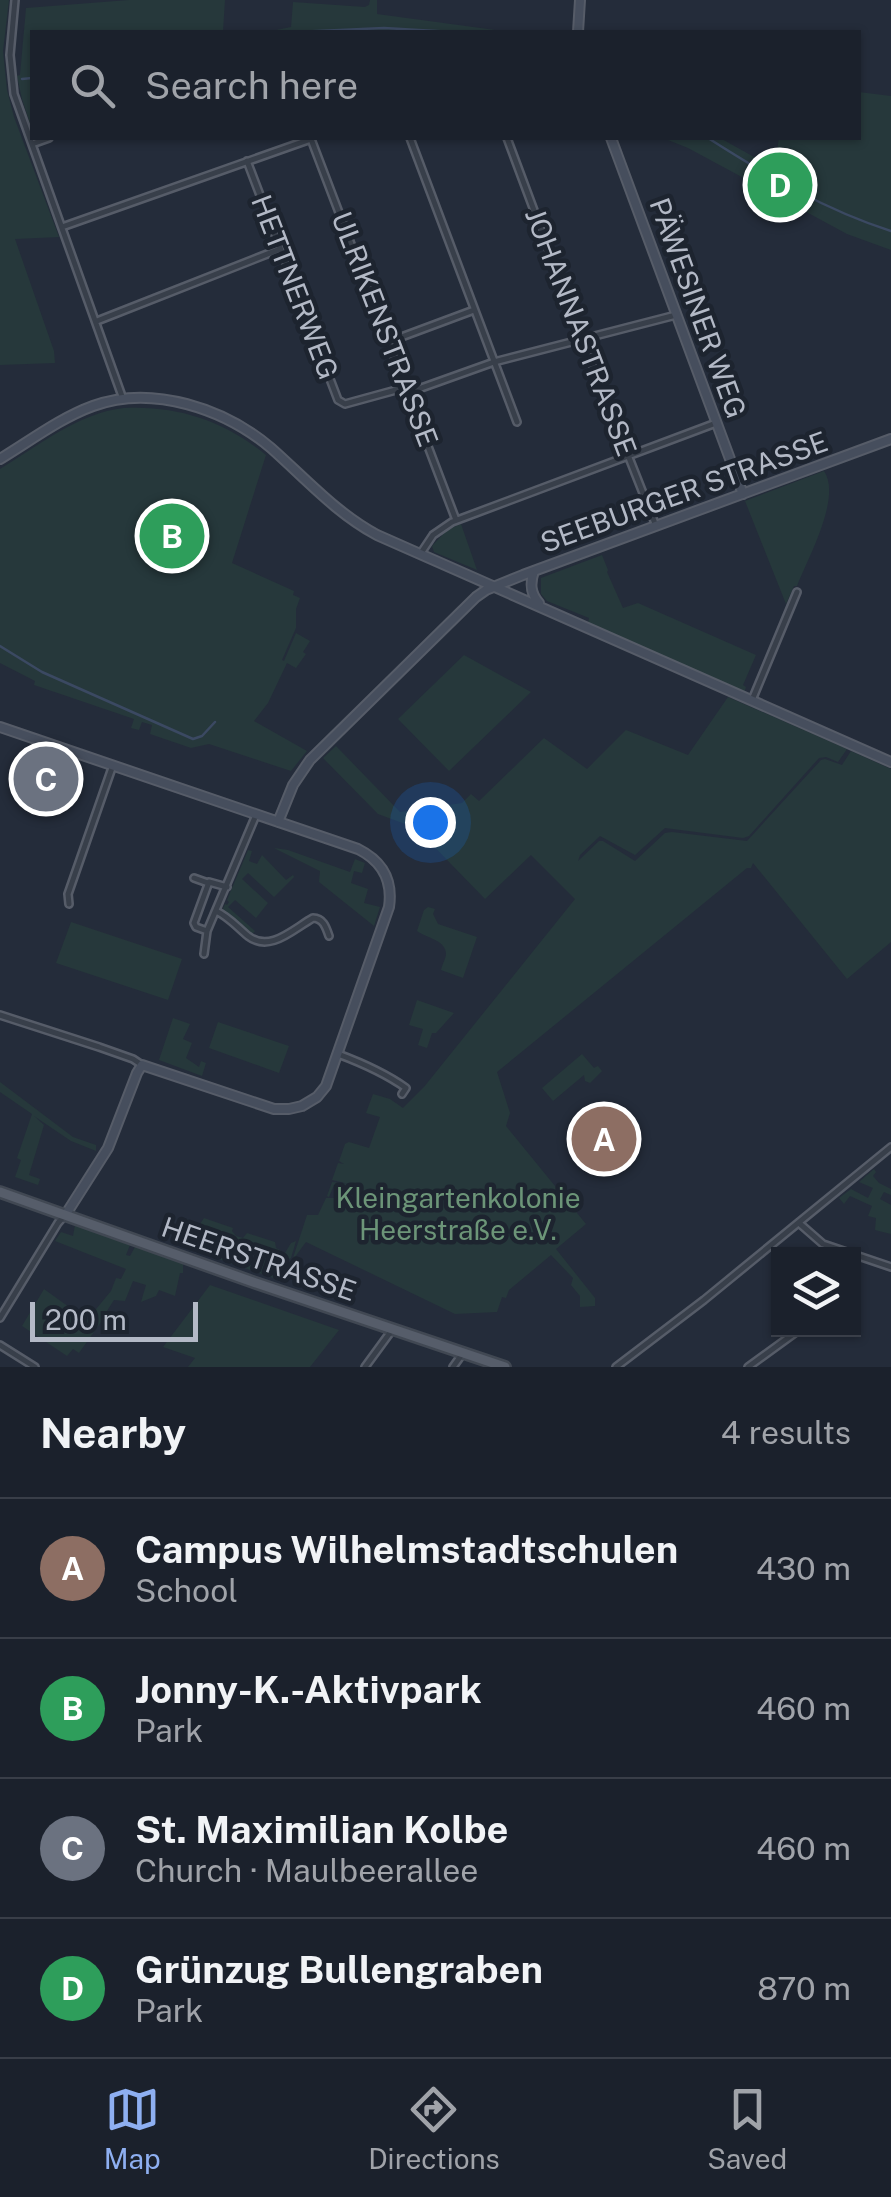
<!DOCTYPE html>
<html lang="en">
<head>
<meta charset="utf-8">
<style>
  body { margin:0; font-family:"Public Sans",sans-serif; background:#282e38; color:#f1f3f6 }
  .controls { position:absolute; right:30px; bottom:30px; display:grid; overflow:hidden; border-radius:0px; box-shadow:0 2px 8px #0004 }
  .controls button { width:90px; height:90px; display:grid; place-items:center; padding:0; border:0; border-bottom:2px solid #393e48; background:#1b212c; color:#f1f3f6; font:50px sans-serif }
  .scale { position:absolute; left:30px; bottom:25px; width:168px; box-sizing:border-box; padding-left:10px; border:5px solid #b3b9c6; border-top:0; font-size:28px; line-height:35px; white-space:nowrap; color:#b3b9c6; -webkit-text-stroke:8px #1d242f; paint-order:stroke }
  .you { position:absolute; left:430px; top:822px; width:35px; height:35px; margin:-25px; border:8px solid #fff; border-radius:50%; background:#1a73e8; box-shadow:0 0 0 15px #1a73e833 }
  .badge { display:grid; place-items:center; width:65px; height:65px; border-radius:50%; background:#8eaff1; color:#fff; font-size:32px; font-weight:700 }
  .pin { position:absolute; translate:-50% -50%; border:5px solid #fff; box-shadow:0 2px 10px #0006 }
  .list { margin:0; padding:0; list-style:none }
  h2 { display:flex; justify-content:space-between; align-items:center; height:130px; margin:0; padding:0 40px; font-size:42px }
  h2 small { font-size:32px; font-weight:400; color:#a0a3a9 }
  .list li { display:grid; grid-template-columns:65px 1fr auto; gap:30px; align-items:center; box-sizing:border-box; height:140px; padding:0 40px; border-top:2px solid #393e48 }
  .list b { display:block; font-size:38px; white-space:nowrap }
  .list p { margin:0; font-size:32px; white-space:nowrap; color:#a0a3a9 }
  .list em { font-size:32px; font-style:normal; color:#a0a3a9 }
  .icon { flex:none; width:55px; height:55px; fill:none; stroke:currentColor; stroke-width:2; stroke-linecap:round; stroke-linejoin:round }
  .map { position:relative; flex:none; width:891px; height:1367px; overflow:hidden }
  .search { position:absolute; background:#1b212c; box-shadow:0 2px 8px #0004; left:30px; right:30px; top:30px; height:110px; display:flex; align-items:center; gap:25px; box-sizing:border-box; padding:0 35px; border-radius:0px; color:#a0a3a9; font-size:38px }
  .sheet { height:690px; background:#1b212c }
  nav { display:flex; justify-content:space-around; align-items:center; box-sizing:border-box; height:140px; border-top:2px solid #393e48; background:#1b212c; font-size:28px; color:#a0a3a9 }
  nav a { display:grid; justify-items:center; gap:5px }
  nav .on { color:#8eaff1 }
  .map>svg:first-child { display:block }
  .green { fill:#26383b }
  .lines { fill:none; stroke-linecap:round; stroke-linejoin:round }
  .stream { stroke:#3b4962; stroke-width:2.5 }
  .street-casing { stroke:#565c68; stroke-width:10 }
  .secondary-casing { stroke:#565c68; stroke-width:12 }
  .primary-casing { stroke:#414853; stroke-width:14 }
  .street { stroke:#383f4a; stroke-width:5 }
  .secondary { stroke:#464e5d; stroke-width:8 }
  .primary { stroke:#565d6a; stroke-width:9 }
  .labels { text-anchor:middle; stroke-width:9; stroke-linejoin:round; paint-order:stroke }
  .street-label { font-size:28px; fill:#b3b9c6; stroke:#1d242f }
  .park-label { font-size:28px; fill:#6c9578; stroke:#1d242f }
</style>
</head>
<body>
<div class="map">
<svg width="891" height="1367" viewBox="0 0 891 1367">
  <rect width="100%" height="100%" fill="#242c3a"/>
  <path class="green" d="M 0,0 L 9,0 L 3,51 L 7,90 L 14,117 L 59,237 L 15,239 L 54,351 L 55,363 L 0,365 Z
    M 129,0 L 225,0 L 223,32 L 32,32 L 32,129 L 22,99 L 17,76 L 20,75 L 26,8 Z
    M 370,0 L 377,0 L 377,14 L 510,32 L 266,32 L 291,27 L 293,2 L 365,7 L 369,5 Z
    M 859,92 L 891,96 L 891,250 L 847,234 L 688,148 L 663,138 L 720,138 L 774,168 L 779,138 L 858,138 Z
    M 124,408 C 177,405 225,421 266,455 L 232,563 L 294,591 L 293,595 L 300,598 L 296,609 L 296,628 L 282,660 L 284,661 L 296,633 L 310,641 L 303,652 L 306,654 L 296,668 L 287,663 L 268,703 L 254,721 L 307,751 L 291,771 L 209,744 L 191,748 L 150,734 L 152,725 L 142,722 L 139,730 L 131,728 L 134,719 L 34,685 L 35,681 L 0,663 L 0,469 C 38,446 78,413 124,408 Z
    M 824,471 C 842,497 808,558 797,586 L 794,586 L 786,604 L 745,501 Z
    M 461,524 L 477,570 L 434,552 L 432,546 L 447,530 Z
    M 602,555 L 608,570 L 607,572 L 623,608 L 638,603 L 756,655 L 743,685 L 746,687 L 744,693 L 588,624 L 589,618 L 547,601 L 541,594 L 541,578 Z
    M 464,655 L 531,692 L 449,771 L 398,719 Z
    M 728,697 L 847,749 L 838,762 L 826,757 L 819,758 L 749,836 L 743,838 L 665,828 L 635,855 L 600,836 L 580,855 L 578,861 L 599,841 L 603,841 L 635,861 L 665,833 L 672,832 L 747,841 L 821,760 L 825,759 L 842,765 L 851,751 L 891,769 L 891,942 L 847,979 L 753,863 L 751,868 L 747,868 L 497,1072 L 510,1113 L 506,1126 L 586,1224 L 556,1249 L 595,1298 L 595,1306 L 580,1307 L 580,1296 L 571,1285 L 573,1278 L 551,1255 L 509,1290 L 506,1298 L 502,1297 L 497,1312 L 455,1314 L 306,1242 L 292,1261 L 307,1215 L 318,1215 L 326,1198 L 335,1198 L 338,1187 L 334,1185 L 329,1197 L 327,1196 L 332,1182 L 349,1184 L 332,1180 L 338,1163 L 344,1164 L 339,1161 L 345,1144 L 349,1142 L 369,1148 L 380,1117 L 366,1113 L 373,1094 L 390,1099 L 403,1108 L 424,1087 L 575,899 L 531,855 L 485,899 L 416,828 L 378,814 L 323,758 L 336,746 L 400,812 L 462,803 L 471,794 L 479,801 L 544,738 L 587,769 L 626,730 L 688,755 Z
    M 274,848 L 288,850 L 350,872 L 355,859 L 365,863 L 362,873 L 354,871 L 351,883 L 368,889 L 364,903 L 380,907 L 374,926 L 319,882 L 320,871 Z
    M 248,850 L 252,851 L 249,861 L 257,864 L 262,855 L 286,880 L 293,875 L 294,877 L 274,897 L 248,873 L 242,879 L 268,903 L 256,918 L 235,900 L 228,907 L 255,931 L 251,935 L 222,911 L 225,904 L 227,905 L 229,902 L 227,900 Z
    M 428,907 L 435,909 L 433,914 L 438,924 L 477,937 L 463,978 L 441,970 C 442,965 445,960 446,955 C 447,940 426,938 417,931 L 424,910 Z
    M 71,922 L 182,959 L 168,1000 L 56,963 Z
    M 417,1000 L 454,1013 L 436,1033 L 432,1033 L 427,1048 L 418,1045 L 423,1029 L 409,1025 Z
    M 173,1018 L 190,1024 L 183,1039 L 192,1043 L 186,1058 L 199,1067 L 201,1061 L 206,1063 L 202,1076 L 159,1060 Z
    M 218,1022 L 289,1046 L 279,1073 L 209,1048 Z
    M 582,1054 L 594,1068 L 598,1066 L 602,1071 L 590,1083 L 585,1081 L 584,1075 L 553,1101 L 542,1088 Z
    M 0,1082 L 73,1137 L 96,1145 L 96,1151 L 71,1141 L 34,1116 L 44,1125 L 29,1175 L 40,1179 L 38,1185 L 15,1177 L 21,1160 L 17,1158 L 32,1114 L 0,1092 Z
    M 874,1169 L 876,1172 L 873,1176 L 879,1183 L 891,1189 L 891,1195 L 884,1192 L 880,1199 L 891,1205 L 891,1234 L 875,1230 L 876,1218 L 868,1216 L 872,1206 L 850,1196 L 844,1204 L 839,1198 L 851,1189 L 868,1198 L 873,1188 L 859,1182 Z
    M 204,1218 L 233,1228 L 232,1231 L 236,1236 L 243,1238 L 247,1233 L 275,1242 L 276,1248 L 285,1253 L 291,1243 L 296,1241 L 291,1258 L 283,1263 L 260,1256 L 261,1251 L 257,1250 L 255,1254 L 219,1242 L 220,1238 L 209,1235 L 208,1237 L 183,1229 L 186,1219 L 200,1224 Z
    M 75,1225 L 130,1245 L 126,1255 L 130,1256 L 135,1247 L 183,1263 L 183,1273 L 180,1273 L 175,1296 L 159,1290 L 156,1296 L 141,1302 L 146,1285 L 133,1281 L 125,1301 L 114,1300 L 105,1314 L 106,1315 L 79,1353 L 73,1349 L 67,1356 L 22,1326 L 44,1289 L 87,1320 L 111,1291 L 116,1278 L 121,1279 L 126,1269 L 55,1241 L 61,1232 L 73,1236 Z
    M 182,1230 L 207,1239 L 207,1242 L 216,1245 L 217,1243 L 252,1255 L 251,1258 L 258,1260 L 259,1258 L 281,1265 L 277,1276 L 280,1277 L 279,1280 L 175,1244 L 176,1241 L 242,1263 L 179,1240 Z
    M 210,1285 L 339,1330 L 310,1367 L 188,1367 L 195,1358 L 163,1347 Z"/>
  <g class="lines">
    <path class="stream" d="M 295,32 L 384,28 L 454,32
      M 22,79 L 32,78
      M 708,138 C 766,175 825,210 891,231
      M 0,646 L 42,672 L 193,739 L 202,736 L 215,722"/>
    <defs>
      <path id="street" d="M 15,0 L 10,55 L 14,94 L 123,399
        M 410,138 L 517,422
        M 507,138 L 579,331 L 656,526
        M 32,144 L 49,138
        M 247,161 L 338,400 L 345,404 L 407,387
        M 62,227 L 311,139 L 456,520
        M 97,321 L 280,249
        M 388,342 L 474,310
        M 410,392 L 494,362 L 676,315
        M 421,553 L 433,535 L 452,522 L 716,423
        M 752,700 L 797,592
        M 194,878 L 208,883
        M 69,904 L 68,894 L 113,765
        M 216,911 C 229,917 237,927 248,936 C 270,953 293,929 313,918 C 323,918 326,927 329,936
        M 207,931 L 196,927 L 194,923 L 209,882 L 227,887
        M 204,954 L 207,931 L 256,815
        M 0,1015 L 99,1047 L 133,1059 L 142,1065
        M 338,1054 C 362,1063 385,1073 406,1088 L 402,1094
        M 799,1223 L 823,1244 L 891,1267
        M 0,1318 L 58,1223 L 65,1215
        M 0,1345 L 35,1367
        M 365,1367 L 392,1330
        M 453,1367 L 463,1353
        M 616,1367 L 704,1300 L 891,1147
        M 748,1367 L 799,1330"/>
      <path id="secondary" d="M 578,32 L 580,0
        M 611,138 L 743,494
        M 0,459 C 30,441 60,418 93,406 C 152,384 225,409 271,448 C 306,479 336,513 377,535 L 891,762
        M 534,571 C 530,583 530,593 539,603
        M 0,727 L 358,849 C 382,861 393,880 389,907 L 326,1086 L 317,1097 L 302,1106 L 289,1109 L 274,1109 L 142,1065 L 137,1073 L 108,1148 L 66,1214
        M 278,822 L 293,785 L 310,760 L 476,597 L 486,590 L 523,575 L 891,439"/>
      <path id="primary" d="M 0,1192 L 253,1282 L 505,1367"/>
    </defs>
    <use href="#street" class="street-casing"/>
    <use href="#secondary" class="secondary-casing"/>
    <use href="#primary" class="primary-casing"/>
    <use href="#street" class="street"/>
    <use href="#secondary" class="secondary"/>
    <use href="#primary" class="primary"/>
  </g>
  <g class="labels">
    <g class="street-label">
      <text transform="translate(295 287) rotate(69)" y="10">HETTNERWEG</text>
      <text transform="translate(698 308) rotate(70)" y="10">PÄWESINER WEG</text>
      <text transform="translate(385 329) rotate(69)" y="10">ULRIKENSTRASSE</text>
      <text transform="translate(581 332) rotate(69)" y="10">JOHANNASTRASSE</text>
      <text transform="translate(684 492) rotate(-20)" y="10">SEEBURGER STRASSE</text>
      <text transform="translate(259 1259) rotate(19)" y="10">HEERSTRASSE</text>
    </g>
    <g class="park-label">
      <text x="458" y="1208">Kleingartenkolonie<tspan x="458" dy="32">Heerstraße e.V.</tspan></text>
    </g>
  </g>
</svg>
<div class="controls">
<button><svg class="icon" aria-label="layers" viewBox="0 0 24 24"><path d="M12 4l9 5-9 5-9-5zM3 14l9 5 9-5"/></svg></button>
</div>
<div class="scale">200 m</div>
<div class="you"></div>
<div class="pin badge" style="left:604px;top:1139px;background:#8d6e63">A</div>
<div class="pin badge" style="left:172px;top:536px;background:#2e9e5b">B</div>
<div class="pin badge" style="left:46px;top:779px;background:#6b7280">C</div>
<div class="pin badge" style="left:780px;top:185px;background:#2e9e5b">D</div>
<div class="search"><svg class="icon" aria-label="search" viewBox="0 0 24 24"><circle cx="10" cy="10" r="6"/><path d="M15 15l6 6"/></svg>Search here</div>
</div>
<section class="sheet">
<h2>Nearby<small>4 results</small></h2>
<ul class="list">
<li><span class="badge" style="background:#8d6e63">A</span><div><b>Campus Wilhelmstadtschulen</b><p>School</p></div><em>430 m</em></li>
<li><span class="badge" style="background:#2e9e5b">B</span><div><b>Jonny-K.-Aktivpark</b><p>Park</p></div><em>460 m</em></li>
<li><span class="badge" style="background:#6b7280">C</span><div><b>St. Maximilian Kolbe</b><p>Church · Maulbeerallee</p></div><em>460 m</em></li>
<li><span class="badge" style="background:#2e9e5b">D</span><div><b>Grünzug Bullengraben</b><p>Park</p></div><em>870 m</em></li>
</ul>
</section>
<nav>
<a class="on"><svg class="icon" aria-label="map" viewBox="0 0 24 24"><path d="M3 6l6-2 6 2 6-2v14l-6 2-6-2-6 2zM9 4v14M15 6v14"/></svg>Map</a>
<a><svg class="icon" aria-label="directions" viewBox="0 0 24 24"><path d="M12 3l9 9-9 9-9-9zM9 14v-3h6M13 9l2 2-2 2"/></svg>Directions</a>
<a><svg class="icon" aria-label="saved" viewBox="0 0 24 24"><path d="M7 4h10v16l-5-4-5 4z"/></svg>Saved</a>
</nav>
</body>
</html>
